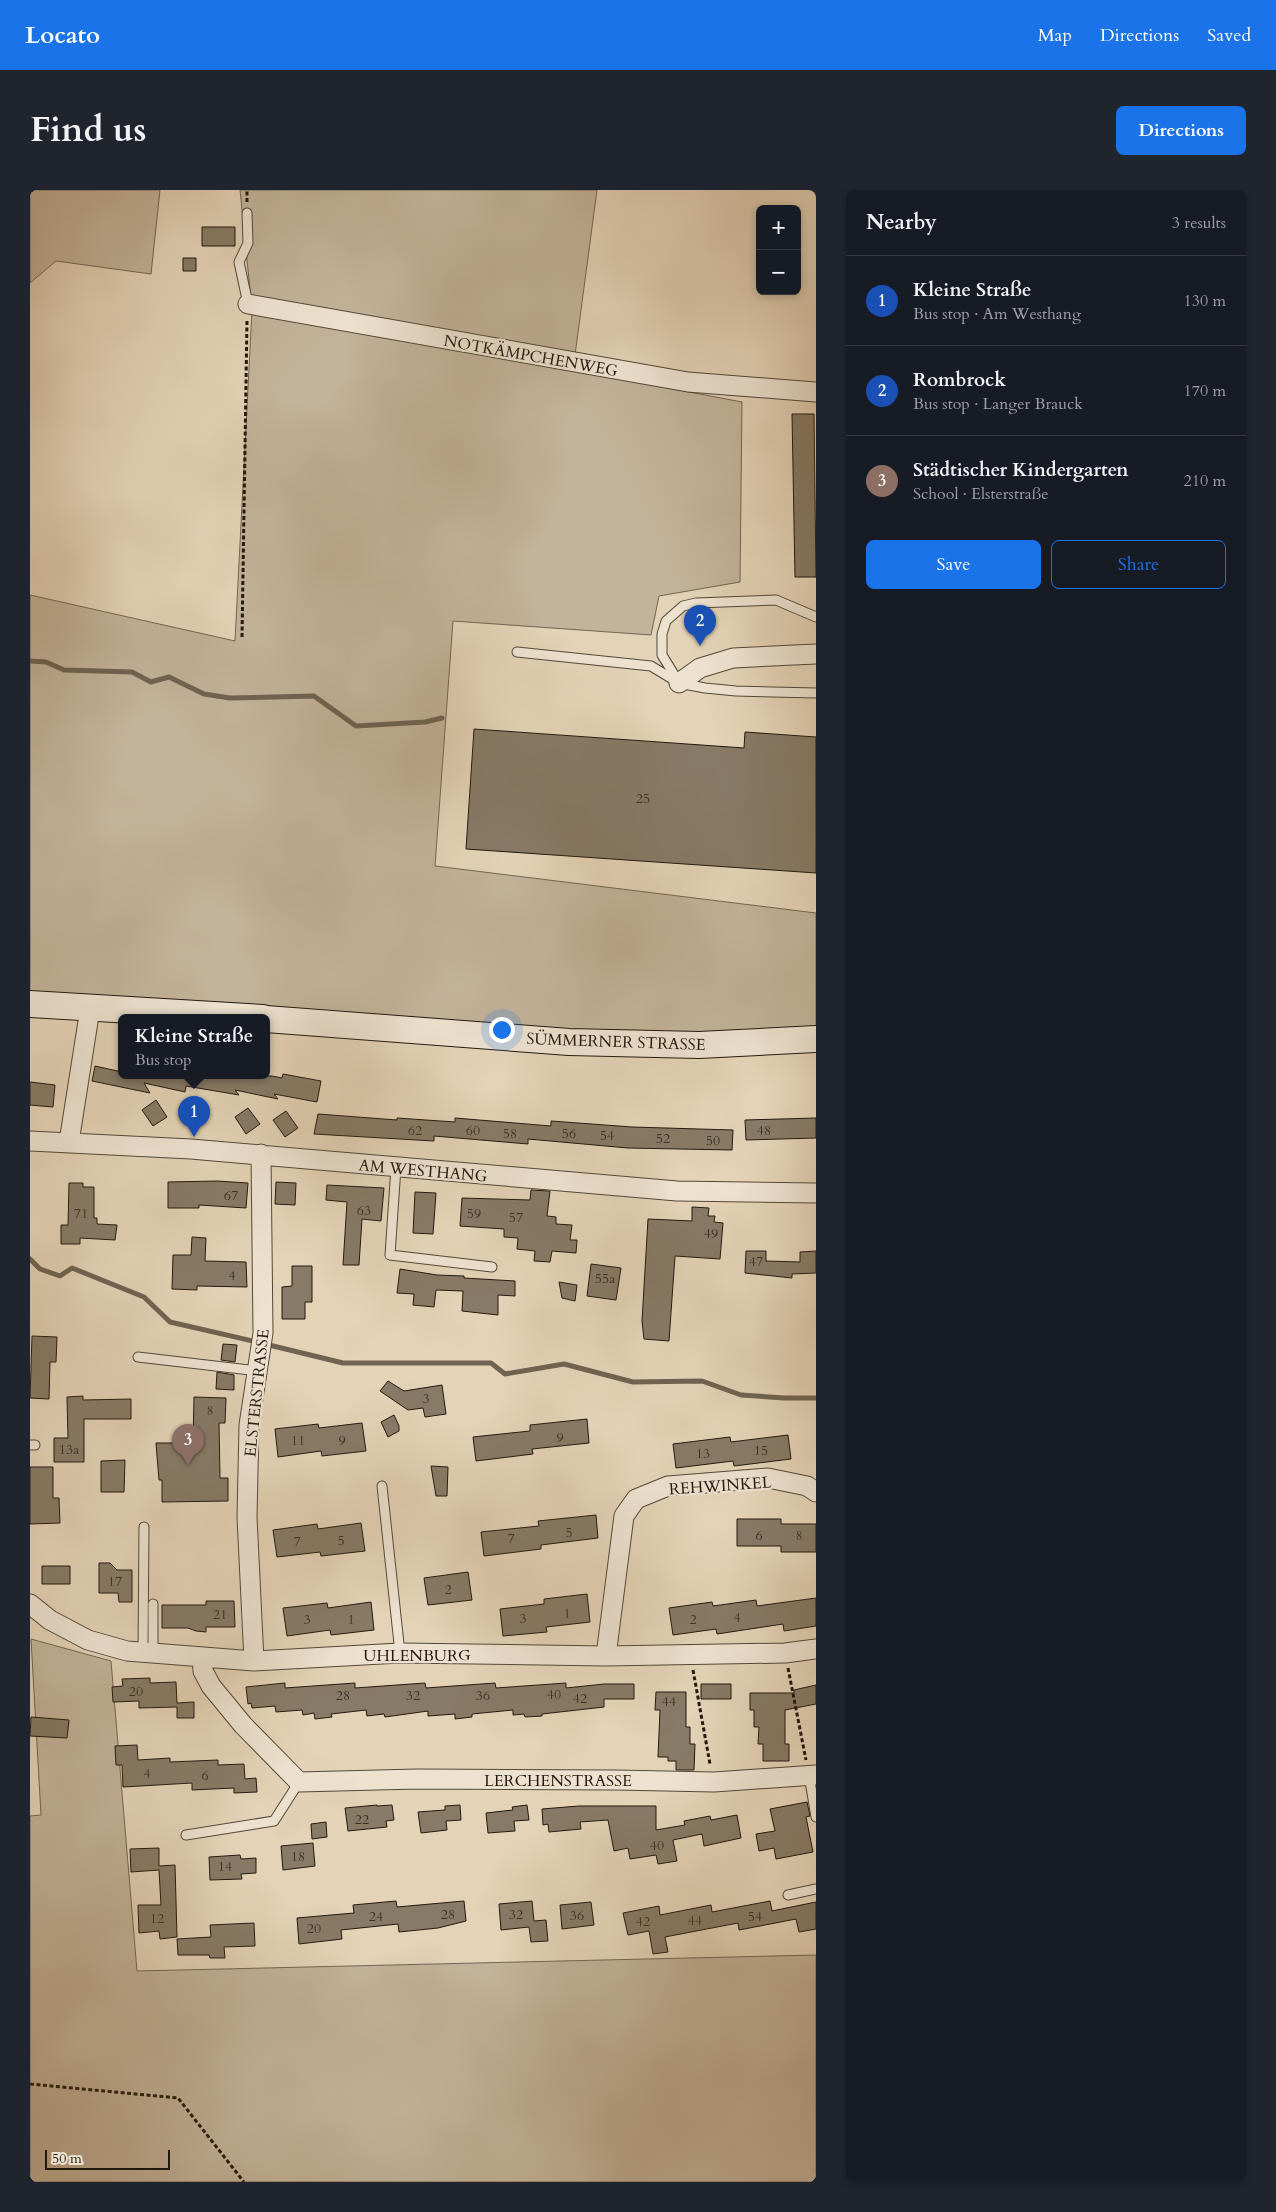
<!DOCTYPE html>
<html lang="en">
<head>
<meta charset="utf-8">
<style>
  body { margin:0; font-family:Cardo,serif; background:#20242c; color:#f1f3f6 }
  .controls { position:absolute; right:15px; top:15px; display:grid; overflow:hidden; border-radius:8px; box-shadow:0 2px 8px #0003 }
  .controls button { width:45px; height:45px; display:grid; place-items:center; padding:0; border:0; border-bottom:1px solid #363941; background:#171b24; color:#f1f3f6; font:25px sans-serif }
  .scale { position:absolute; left:15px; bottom:12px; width:125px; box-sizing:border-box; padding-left:5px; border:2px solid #22190e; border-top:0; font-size:14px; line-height:18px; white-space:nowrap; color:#22190e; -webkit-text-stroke:4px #ede2d0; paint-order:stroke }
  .you { position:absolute; left:471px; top:839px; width:18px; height:18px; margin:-12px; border:4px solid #fff; border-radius:50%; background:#1a73e8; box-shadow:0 0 0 8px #1a73e833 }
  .badge { display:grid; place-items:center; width:32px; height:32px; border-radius:50%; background:#1a73e8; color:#fff; font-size:16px; font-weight:700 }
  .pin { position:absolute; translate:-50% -41px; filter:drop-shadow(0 1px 2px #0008) }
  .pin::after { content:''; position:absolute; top:26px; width:18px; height:15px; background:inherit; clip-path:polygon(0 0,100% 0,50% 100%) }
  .popup { position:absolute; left:88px; top:824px; width:152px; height:65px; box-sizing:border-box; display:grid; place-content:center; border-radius:8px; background:#171b24; filter:drop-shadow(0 1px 4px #0005); font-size:16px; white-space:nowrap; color:#9ea1a6 }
  .popup b { font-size:19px; color:#f1f3f6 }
  .popup::after { content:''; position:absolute; left:50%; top:100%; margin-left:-10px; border:10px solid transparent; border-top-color:#171b24 }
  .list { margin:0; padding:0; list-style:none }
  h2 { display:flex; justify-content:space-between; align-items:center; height:65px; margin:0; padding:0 20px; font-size:21px }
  h2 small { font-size:16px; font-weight:400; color:#9ea1a6 }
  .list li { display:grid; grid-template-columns:32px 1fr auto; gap:15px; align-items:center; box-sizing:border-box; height:90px; padding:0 20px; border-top:1px solid #363941 }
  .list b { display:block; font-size:19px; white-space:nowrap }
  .list p { margin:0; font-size:16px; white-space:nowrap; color:#9ea1a6 }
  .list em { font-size:16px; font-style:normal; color:#9ea1a6 }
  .actions { display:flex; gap:10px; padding:15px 20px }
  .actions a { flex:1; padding:11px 0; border:1px solid #1a73e8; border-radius:8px; text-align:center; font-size:18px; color:#1a73e8 }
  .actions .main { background:#1a73e8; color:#fff }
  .map { position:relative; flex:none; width:786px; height:1992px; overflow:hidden; border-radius:8px }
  header { display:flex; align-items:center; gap:30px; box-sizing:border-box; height:70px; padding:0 25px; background:#1a73e8; color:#fff }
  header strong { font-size:24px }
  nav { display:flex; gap:28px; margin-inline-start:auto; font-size:18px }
  .intro { display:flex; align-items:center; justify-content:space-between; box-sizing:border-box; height:120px; padding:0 30px }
  h1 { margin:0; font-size:35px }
  .button { padding:12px 22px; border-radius:8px; background:#1a73e8; color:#fff; font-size:18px; font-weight:700 }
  main { display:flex; gap:30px; padding:0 30px }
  aside { flex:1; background:#171b24; border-radius:8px; box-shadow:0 2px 8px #0003 }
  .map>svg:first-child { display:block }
  .green { fill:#c3b39a; stroke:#726654 }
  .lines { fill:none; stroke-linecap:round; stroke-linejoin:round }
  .stream { stroke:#6f6351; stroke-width:5 }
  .building { fill:#877a66; stroke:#22190e }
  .service-casing { stroke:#524838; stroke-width:11 }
  .minor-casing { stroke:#524838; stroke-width:21 }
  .secondary-casing { stroke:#22190e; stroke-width:28 }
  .path { stroke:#22190e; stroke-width:3; stroke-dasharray:4 2.5; stroke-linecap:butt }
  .service { stroke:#ede2d0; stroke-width:9 }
  .minor { stroke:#ede2d0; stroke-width:19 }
  .secondary { stroke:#ede2d0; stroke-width:26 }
  .labels { text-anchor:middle; stroke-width:4.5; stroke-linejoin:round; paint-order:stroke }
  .number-label { font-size:14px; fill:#3b3124 }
  .street-label { font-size:16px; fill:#22190e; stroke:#ede2d0 }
</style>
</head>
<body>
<header>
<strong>Locato</strong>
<nav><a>Map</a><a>Directions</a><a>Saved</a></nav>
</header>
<div class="intro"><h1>Find us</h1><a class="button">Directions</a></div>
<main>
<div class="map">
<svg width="786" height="1992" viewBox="0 0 786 1992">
  <rect width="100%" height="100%" fill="#e4d3b7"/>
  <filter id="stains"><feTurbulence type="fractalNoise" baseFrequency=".004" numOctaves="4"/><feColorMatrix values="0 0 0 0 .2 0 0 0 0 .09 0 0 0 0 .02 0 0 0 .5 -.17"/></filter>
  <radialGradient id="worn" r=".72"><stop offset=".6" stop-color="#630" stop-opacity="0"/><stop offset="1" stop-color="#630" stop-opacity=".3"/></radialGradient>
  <path class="green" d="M 0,0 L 130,0 L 121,84 L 26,71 L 0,93 Z
    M 210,0 L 567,0 L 543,180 L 712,212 L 710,392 L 629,406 L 621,445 L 423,431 L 405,676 L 786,723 L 786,838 L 671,846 L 552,842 L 0,803 L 0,405 L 205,451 L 222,120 Z
    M 1,1449 L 81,1471 L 107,1781 L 786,1765 L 786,1992 L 0,1992 L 0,1626 L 11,1625 Z"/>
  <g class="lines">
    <path class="stream" d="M 0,471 L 16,472 L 34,480 L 102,482 L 121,492 L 139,487 L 174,504 L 200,508 L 284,506 L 326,536 L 395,532 L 412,528
      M 0,1069 L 10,1079 L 30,1086 L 42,1078 L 114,1107 L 140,1132 L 227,1152
      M 235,1154 L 313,1173 L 461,1173 L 475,1184 L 534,1174 L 603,1192 L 672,1191 L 711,1205 L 754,1208 L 786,1208"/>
  </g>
  <path class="building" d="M 172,37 L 205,37 L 205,56 L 172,56 Z
    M 153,68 L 166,68 L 166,81 L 153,81 Z
    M 762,224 L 784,224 L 786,387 L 765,387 Z
    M 444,539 L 714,558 L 715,542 L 786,547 L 786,683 L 436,659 Z
    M 65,876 L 92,882 L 92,886 L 242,886 L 252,888 L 253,884 L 291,891 L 287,912 L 244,904 L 248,909 L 205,900 L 209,905 L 156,896 L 155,902 L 114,893 L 120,903 L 62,891 Z
    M 0,892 L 25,895 L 23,917 L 0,915 Z
    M 126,910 L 137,927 L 123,936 L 112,920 Z
    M 218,918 L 230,934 L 216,944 L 205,927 Z
    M 256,921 L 268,938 L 255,947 L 243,930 Z
    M 288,924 L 367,930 L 367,928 L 425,932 L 425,928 L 521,936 L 521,931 L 602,937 L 703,940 L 702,960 L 598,958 L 498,949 L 498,954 L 404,946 L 404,951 L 284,944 Z
    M 786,928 L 786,948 L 716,950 L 715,930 Z
    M 187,991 L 218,993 L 216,1018 L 169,1015 L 169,1018 L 138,1018 L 138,992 Z
    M 246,992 L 266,993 L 265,1015 L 245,1014 Z
    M 39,993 L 53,993 L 53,997 L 64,997 L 64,1028 L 67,1028 L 67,1034 L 87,1035 L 85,1050 L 50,1048 L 50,1054 L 31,1054 L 31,1035 L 38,1035 Z
    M 297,995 L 354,998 L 351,1031 L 332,1029 L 329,1075 L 313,1075 L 317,1012 L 296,1010 Z
    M 501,1000 L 520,1001 L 517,1026 L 526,1027 L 526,1034 L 542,1035 L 540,1050 L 547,1050 L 546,1063 L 522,1061 L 520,1072 L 504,1071 L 505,1061 L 487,1059 L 488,1048 L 474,1047 L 474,1039 L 430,1036 L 432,1008 L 500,1010 Z
    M 385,1002 L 406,1003 L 403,1044 L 383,1043 Z
    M 662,1017 L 679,1018 L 678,1026 L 685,1026 L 684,1032 L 693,1033 L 690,1069 L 645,1066 L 639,1151 L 614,1149 L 612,1131 L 618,1029 L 662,1031 Z
    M 162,1047 L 176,1048 L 175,1071 L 216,1072 L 217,1097 L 167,1096 L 167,1100 L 142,1099 L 143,1065 L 161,1065 Z
    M 716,1061 L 736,1061 L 736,1071 L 770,1072 L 770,1062 L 786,1061 L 786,1083 L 762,1084 L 762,1088 L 715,1083 Z
    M 561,1074 L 591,1078 L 586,1110 L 557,1106 Z
    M 262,1076 L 282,1076 L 282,1112 L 275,1112 L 275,1129 L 252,1129 L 252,1097 L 262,1096 Z
    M 370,1079 L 407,1085 L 434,1086 L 434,1088 L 485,1091 L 485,1106 L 468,1105 L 468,1125 L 432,1121 L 433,1101 L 406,1100 L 404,1117 L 383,1115 L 384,1104 L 367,1103 Z
    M 529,1092 L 547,1095 L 545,1111 L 532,1108 Z
    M 2,1146 L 27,1147 L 26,1172 L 20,1172 L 19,1209 L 0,1208 Z
    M 193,1154 L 207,1155 L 205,1172 L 191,1170 Z
    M 187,1182 L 204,1185 L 204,1200 L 186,1199 Z
    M 358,1191 L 374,1201 L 412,1195 L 416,1224 L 395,1227 L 393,1218 L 378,1220 L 350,1201 Z
    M 53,1206 L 53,1210 L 101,1209 L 101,1229 L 54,1229 L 54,1272 L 24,1272 L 24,1248 L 38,1248 L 37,1207 Z
    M 164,1207 L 196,1208 L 195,1233 L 189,1233 L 190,1288 L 198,1288 L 198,1311 L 132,1312 L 132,1290 L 129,1290 L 126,1253 L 163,1253 Z
    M 364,1225 L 369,1236 L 369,1241 L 358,1247 L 351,1232 Z
    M 557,1229 L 559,1253 L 502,1259 L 503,1264 L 446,1271 L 443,1247 L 500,1241 L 500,1235 Z
    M 332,1233 L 336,1261 L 292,1266 L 291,1261 L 248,1267 L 245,1239 L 288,1234 L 289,1238 Z
    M 758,1245 L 761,1269 L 704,1276 L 703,1271 L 646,1278 L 643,1254 L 700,1247 L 701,1252 Z
    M 95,1270 L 94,1302 L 71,1302 L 71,1271 Z
    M 401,1276 L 418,1277 L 417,1306 L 406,1306 Z
    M 0,1277 L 23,1277 L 23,1308 L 29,1308 L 30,1333 L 0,1334 Z
    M 566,1325 L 568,1348 L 511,1355 L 511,1359 L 454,1366 L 451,1342 L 509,1336 L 508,1331 Z
    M 707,1329 L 751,1329 L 751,1334 L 786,1334 L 786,1362 L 751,1362 L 751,1356 L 707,1356 Z
    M 331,1333 L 335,1361 L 291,1366 L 290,1362 L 247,1367 L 243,1340 L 287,1334 L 288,1339 Z
    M 69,1373 L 80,1373 L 87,1380 L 102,1380 L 102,1412 L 89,1412 L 88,1403 L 69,1403 Z
    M 12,1376 L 40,1376 L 40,1394 L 12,1394 Z
    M 438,1382 L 442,1410 L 398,1415 L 394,1388 Z
    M 557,1404 L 560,1432 L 516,1437 L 517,1442 L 473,1446 L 470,1419 L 514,1414 L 514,1409 Z
    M 786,1408 L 786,1436 L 754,1441 L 753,1434 L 687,1444 L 686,1439 L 643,1445 L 639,1418 L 682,1412 L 683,1416 L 726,1410 L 727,1416 Z
    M 176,1411 L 204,1411 L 205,1437 L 176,1437 L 176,1442 L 166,1441 L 158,1438 L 132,1438 L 132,1415 L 176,1415 Z
    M 341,1412 L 344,1440 L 301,1445 L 300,1440 L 257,1446 L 253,1418 L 297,1413 L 298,1418 Z
    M 120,1488 L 120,1493 L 146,1492 L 147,1513 L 164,1512 L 164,1528 L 147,1528 L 147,1517 L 109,1518 L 109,1511 L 83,1512 L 82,1497 L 93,1496 L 92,1489 Z
    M 255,1493 L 255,1498 L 325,1493 L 325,1498 L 395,1493 L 396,1498 L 465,1493 L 466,1498 L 536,1493 L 536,1498 L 574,1494 L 604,1494 L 604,1509 L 574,1509 L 574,1517 L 512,1524 L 512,1526 L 495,1527 L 494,1524 L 483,1525 L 483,1520 L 442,1524 L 442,1527 L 425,1529 L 425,1524 L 398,1526 L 398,1521 L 355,1527 L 354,1524 L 337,1526 L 336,1520 L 301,1524 L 302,1527 L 285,1529 L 284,1523 L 273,1525 L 272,1520 L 246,1522 L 245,1516 L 222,1518 L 221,1513 L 218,1514 L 216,1497 Z
    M 671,1494 L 701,1494 L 701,1509 L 671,1509 Z
    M 786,1495 L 786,1514 L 755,1520 L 755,1554 L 759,1554 L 759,1571 L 733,1571 L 733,1554 L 728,1554 L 729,1537 L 724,1537 L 724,1520 L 720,1520 L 720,1503 L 764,1503 L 764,1500 Z
    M 626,1502 L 656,1502 L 656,1537 L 660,1537 L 660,1554 L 665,1554 L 664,1580 L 646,1580 L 646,1571 L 638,1571 L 638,1567 L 628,1567 L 630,1520 L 625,1520 Z
    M 1,1527 L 39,1530 L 37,1548 L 0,1546 Z
    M 107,1555 L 108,1570 L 140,1568 L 140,1572 L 188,1570 L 188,1575 L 214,1574 L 215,1589 L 226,1588 L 227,1602 L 204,1603 L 204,1598 L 162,1600 L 162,1593 L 93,1597 L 92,1575 L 86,1575 L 85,1556 Z
    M 777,1612 L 780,1626 L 776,1627 L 783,1662 L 746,1669 L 744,1658 L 729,1661 L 726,1644 L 745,1641 L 740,1619 Z
    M 347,1615 L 347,1616 L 362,1615 L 364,1630 L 356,1631 L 357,1637 L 318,1641 L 315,1618 Z
    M 430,1615 L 431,1630 L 416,1631 L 417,1640 L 391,1643 L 388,1622 L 415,1620 L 415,1616 Z
    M 497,1615 L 499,1630 L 484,1631 L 485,1641 L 458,1643 L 456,1623 L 483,1620 L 482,1617 Z
    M 549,1616 L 626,1616 L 626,1640 L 655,1635 L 654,1631 L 680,1626 L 681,1630 L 707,1625 L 711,1648 L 674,1656 L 672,1644 L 643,1650 L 647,1671 L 628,1674 L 626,1665 L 600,1669 L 598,1658 L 584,1661 L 578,1630 L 550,1632 L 551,1639 L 519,1642 L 518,1634 L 513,1635 L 512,1619 Z
    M 296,1632 L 297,1647 L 282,1649 L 281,1634 Z
    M 283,1653 L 285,1676 L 253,1680 L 251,1656 Z
    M 129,1658 L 129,1676 L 145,1675 L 147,1747 L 130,1749 L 129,1741 L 109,1743 L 108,1715 L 131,1715 L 129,1680 L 101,1682 L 100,1659 Z
    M 210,1665 L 211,1669 L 226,1668 L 226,1683 L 211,1684 L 212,1689 L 180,1690 L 179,1667 Z
    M 366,1711 L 367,1717 L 434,1711 L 436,1731 L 408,1738 L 369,1742 L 368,1734 L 311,1740 L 312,1749 L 269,1754 L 267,1728 L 324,1723 L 323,1715 Z
    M 502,1711 L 504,1731 L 516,1730 L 518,1751 L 501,1752 L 499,1737 L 471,1740 L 469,1714 Z
    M 740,1711 L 742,1721 L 786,1712 L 786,1739 L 769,1742 L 766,1729 L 709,1740 L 708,1733 L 635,1747 L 638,1762 L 623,1764 L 619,1741 L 598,1745 L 593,1723 L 629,1716 L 630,1725 L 681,1715 L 682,1722 Z
    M 561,1712 L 564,1735 L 532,1739 L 530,1715 Z
    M 224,1733 L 225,1756 L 194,1757 L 195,1768 L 180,1768 L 179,1765 L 148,1765 L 147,1749 L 181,1747 L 180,1735 Z"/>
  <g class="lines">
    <defs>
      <path id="service" d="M 217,23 L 218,53 L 209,72 L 218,114
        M 487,462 L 621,476 L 649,493 L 675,498 L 706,501 L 786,503
        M 648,491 L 632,465 L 632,444 L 636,431 L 653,416 L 666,413 L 746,410 L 786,427
        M 366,977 L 360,1065 L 462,1077
        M 108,1167 L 228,1181
        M 0,1255 L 5,1255
        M 352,1296 L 370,1463
        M 113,1462 L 114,1337
        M 123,1463 L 123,1414
        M 779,1585 L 786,1627
        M 156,1645 L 244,1631 L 269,1592
        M 758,1705 L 786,1699"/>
      <path id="minor" d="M 218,114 L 658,192 L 786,202
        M 649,493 L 670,478 L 703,468 L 786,464
        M 0,951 L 161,959 L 647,1001 L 786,1003
        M 39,952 L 60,819
        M 0,1414 L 20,1430 L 58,1450 L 97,1461 L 224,1471 L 370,1463 L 576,1466 L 755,1463 L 786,1459
        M 576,1466 L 594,1326 L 606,1309 L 638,1296 L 738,1288 L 777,1296 L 786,1302
        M 172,1467 L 173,1481 L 181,1496 L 213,1535 L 269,1592 L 387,1589 L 586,1590 L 684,1592 L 786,1585
        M 224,1471 L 217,1327 L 219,1235 L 233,1143 L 231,964"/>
      <path id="secondary" d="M 0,814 L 233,828
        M 236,829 L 539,852 L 669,855 L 786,849"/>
    </defs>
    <use href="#service" class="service-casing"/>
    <use href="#minor" class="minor-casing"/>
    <use href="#secondary" class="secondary-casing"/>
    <path class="path" d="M 217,12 L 217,0
      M 212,447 L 217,130
      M 758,1478 L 776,1570
      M 663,1480 L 680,1574
      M 0,1894 L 148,1908 L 214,1992"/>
    <use href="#service" class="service"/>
    <use href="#minor" class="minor"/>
    <use href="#secondary" class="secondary"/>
  </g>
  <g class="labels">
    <g class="number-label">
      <text x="613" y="613">25</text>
      <text x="385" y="945">62</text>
      <text x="443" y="945">60</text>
      <text x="734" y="945">48</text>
      <text x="480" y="948">58</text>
      <text x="539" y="948">56</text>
      <text x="577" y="950">54</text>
      <text x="633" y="953">52</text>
      <text x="683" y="955">50</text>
      <text x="201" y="1010">67</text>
      <text x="334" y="1025">63</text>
      <text x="51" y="1028">71</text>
      <text x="444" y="1028">59</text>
      <text x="486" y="1032">57</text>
      <text x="681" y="1048">49</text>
      <text x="726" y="1076">47</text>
      <text x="202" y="1090">4</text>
      <text x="575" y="1093">55a</text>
      <text x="396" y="1213">3</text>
      <text x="180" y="1225">8</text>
      <text x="530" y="1252">9</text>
      <text x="268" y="1255">11</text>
      <text x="312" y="1255">9</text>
      <text x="39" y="1264">13a</text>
      <text x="731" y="1265">15</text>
      <text x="673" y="1268">13</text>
      <text x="539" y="1347">5</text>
      <text x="729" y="1350">6</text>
      <text x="769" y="1350">8</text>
      <text x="481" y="1353">7</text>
      <text x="311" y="1355">5</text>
      <text x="267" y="1356">7</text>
      <text x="85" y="1396">17</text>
      <text x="418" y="1404">2</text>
      <text x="537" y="1428">1</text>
      <text x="190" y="1429">21</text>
      <text x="707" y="1432">4</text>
      <text x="493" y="1433">3</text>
      <text x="277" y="1434">3</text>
      <text x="321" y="1434">1</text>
      <text x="663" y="1434">2</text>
      <text x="106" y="1506">20</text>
      <text x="524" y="1509">40</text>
      <text x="313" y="1510">28</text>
      <text x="383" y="1510">32</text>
      <text x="453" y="1510">36</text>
      <text x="550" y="1513">42</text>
      <text x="639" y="1516">44</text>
      <text x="117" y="1588">4</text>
      <text x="175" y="1590">6</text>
      <text x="332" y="1634">22</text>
      <text x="627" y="1660">40</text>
      <text x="268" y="1671">18</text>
      <text x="195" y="1681">14</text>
      <text x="418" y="1729">28</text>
      <text x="486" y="1729">32</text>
      <text x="547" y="1730">36</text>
      <text x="346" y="1731">24</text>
      <text x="725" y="1731">54</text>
      <text x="127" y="1733">12</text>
      <text x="665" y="1735">44</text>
      <text x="613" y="1736">42</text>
      <text x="284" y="1743">20</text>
    </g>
    <g class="street-label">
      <text transform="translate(501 165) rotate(10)" y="6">NOTKÄMPCHENWEG</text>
      <text transform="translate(586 851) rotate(2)" y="6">SÜMMERNER STRASSE</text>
      <text transform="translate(393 980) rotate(5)" y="6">AM WESTHANG</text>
      <text transform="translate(226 1203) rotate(-84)" y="6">ELSTERSTRASSE</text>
      <text transform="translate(690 1295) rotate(-4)" y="6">REHWINKEL</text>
      <text x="387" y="1471">UHLENBURG</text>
      <text x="528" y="1596">LERCHENSTRASSE</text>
    </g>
  </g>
  <rect width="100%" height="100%" filter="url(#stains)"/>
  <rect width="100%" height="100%" fill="url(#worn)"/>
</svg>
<div class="controls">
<button>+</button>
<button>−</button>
</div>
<div class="scale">50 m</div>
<div class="you"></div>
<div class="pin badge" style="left:164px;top:947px;background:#1a4fb4">1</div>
<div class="popup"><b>Kleine Straße</b>Bus stop</div>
<div class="pin badge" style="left:670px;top:456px;background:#1a4fb4">2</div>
<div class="pin badge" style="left:158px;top:1275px;background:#8d6e63">3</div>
</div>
<aside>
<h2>Nearby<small>3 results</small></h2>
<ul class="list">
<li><span class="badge" style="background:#1a4fb4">1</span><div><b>Kleine Straße</b><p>Bus stop · Am Westhang</p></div><em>130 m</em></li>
<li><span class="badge" style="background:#1a4fb4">2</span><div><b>Rombrock</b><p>Bus stop · Langer Brauck</p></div><em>170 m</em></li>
<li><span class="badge" style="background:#8d6e63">3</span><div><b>Städtischer Kindergarten</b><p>School · Elsterstraße</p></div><em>210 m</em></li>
</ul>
<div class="actions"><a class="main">Save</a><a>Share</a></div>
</aside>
</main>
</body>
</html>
